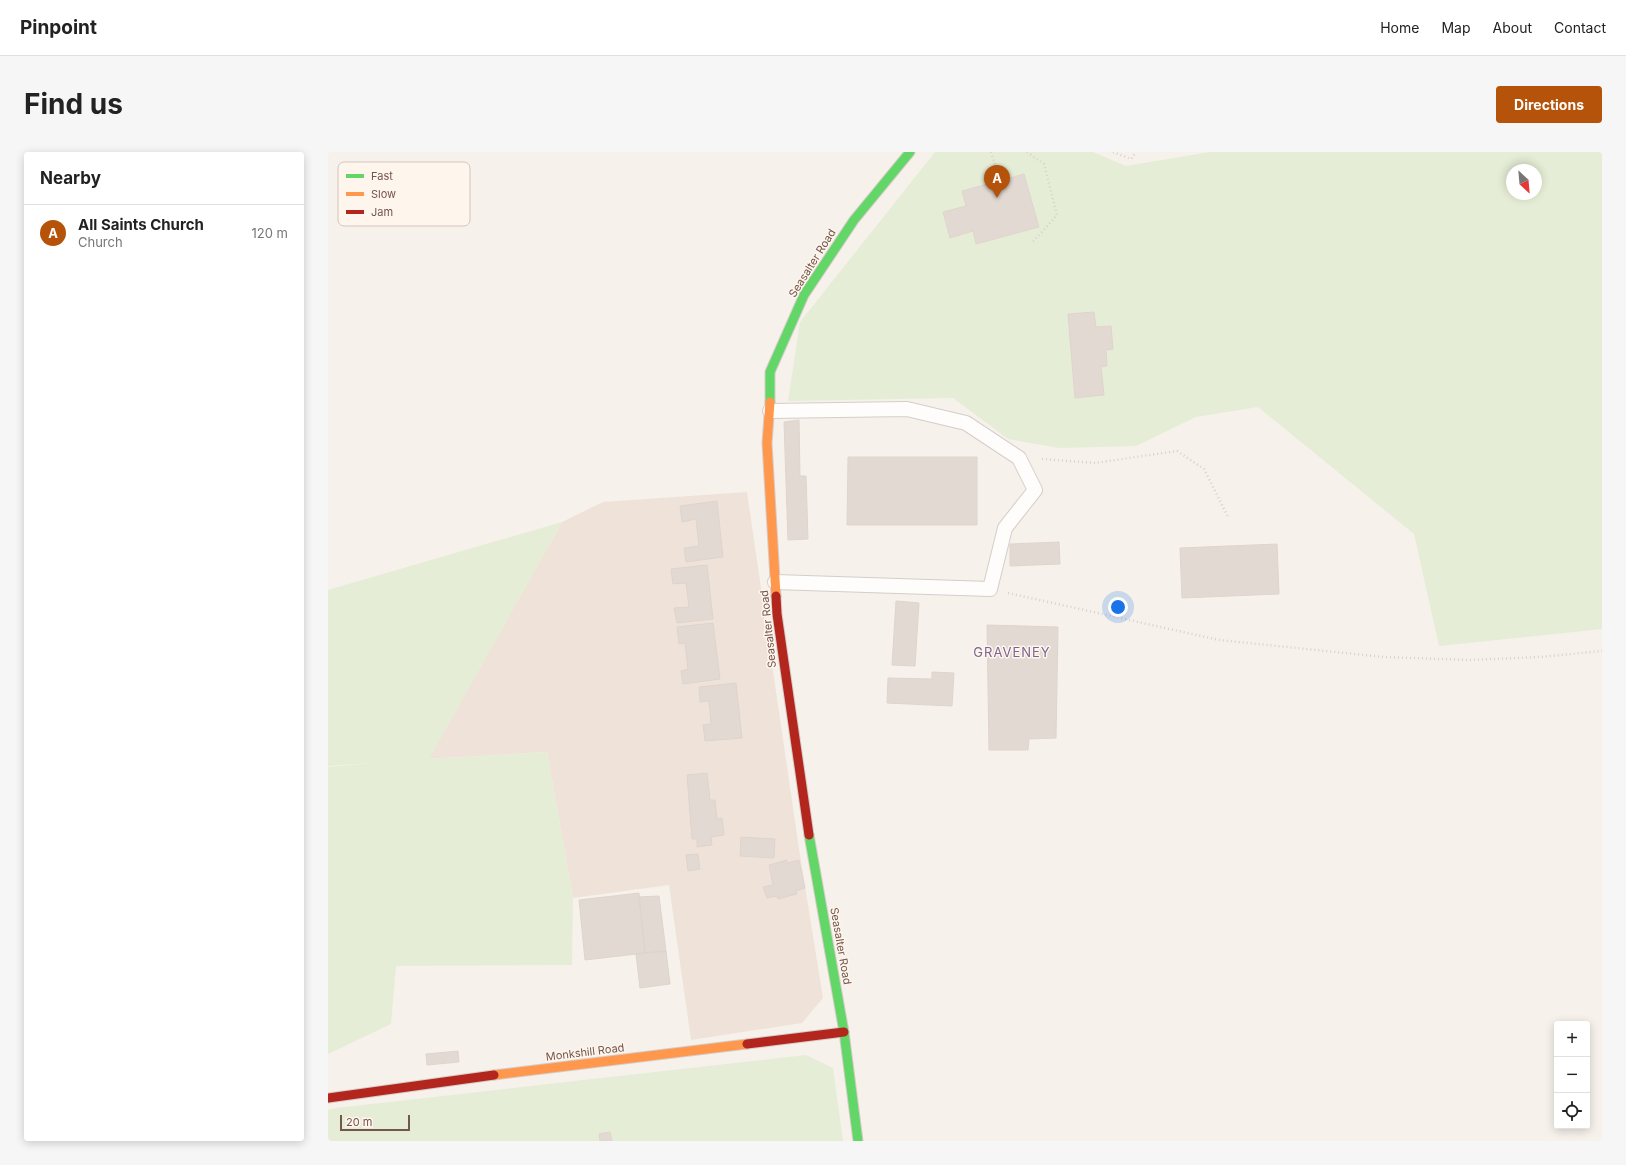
<!DOCTYPE html>
<html lang="en">
<head>
<meta charset="utf-8">
<style>
  body { margin:0; font-family:Inter,sans-serif; background:#f6f6f6; color:#222 }
  .controls { position:absolute; right:12px; bottom:12px; display:grid; overflow:hidden; border-radius:4px; box-shadow:0 2px 10px #0003 }
  .controls button { width:36px; height:36px; display:grid; place-items:center; padding:0; border:0; border-bottom:1px solid #e0e0e0; background:#fff; color:#222; font:20px sans-serif }
  .compass { position:absolute; left:1178px; top:12px; width:36px; height:36px; border-radius:50%; background:#fff; box-shadow:0 2px 10px #0003; rotate:154deg }
  .scale { position:absolute; left:12px; bottom:10px; width:70px; box-sizing:border-box; padding-left:4px; border:2px solid #74564c; border-top:0; font-size:11px; line-height:14px; white-space:nowrap; color:#74564c; -webkit-text-stroke:3px #fef5ed; paint-order:stroke }
  .you { position:absolute; left:790px; top:455px; width:14px; height:14px; margin:-10px; border:3px solid #fff; border-radius:50%; background:#1a73e8; box-shadow:0 0 0 6px #1a73e833 }
  .badge { display:grid; place-items:center; width:26px; height:26px; border-radius:50%; background:#b45309; color:#fff; font-size:13px; font-weight:700 }
  .pin { position:absolute; translate:-50% -33px; filter:drop-shadow(0 1px 2px #0008) }
  .pin::after { content:''; position:absolute; top:21px; width:14px; height:12px; background:inherit; clip-path:polygon(0 0,100% 0,50% 100%) }
  .list { margin:0; padding:0; list-style:none }
  h2 { display:flex; justify-content:space-between; align-items:center; height:52px; margin:0; padding:0 16px; font-size:17px }
  h2 small { font-size:13px; font-weight:400; color:#767676 }
  .list li { display:grid; grid-template-columns:26px 1fr auto; gap:12px; align-items:center; box-sizing:border-box; height:56px; padding:0 16px; border-top:1px solid #e0e0e0 }
  .list b { display:block; font-size:15px; white-space:nowrap }
  .list p { margin:0; font-size:13px; white-space:nowrap; color:#767676 }
  .list em { font-size:13px; font-style:normal; color:#767676 }
  .icon { flex:none; width:22px; height:22px; fill:none; stroke:currentColor; stroke-width:2; stroke-linecap:round; stroke-linejoin:round }
  .map { position:relative; flex:none; width:1274px; height:989px; overflow:hidden; border-radius:4px }
  header { display:flex; align-items:center; gap:24px; box-sizing:border-box; height:56px; padding:0 20px; background:#fff; border-bottom:1px solid #e0e0e0 }
  header strong { font-size:19px }
  nav { display:flex; gap:22px; margin-inline-start:auto; font-size:14px }
  .intro { display:flex; align-items:center; justify-content:space-between; box-sizing:border-box; height:96px; padding:0 24px }
  h1 { margin:0; font-size:28px }
  .button { padding:10px 18px; border-radius:4px; background:#b45309; color:#fff; font-size:14px; font-weight:700 }
  main { display:flex; gap:24px; padding:0 24px }
  aside { flex:1; background:#fff; border-radius:4px; box-shadow:0 2px 10px #0003 }
  .map>svg:first-child { display:block }
  .residential { fill:#efe3d9 }
  .green { fill:#e6edd6; fill-rule:evenodd }
  .building { fill:#e3d9d3; stroke:#dfd4cd }
  .lines { fill:none; stroke-linecap:round; stroke-linejoin:round }
  .lane-casing { stroke:#d5cdc8; stroke-width:16 }
  .fast-casing { stroke:#d6ccc8; stroke-width:11 }
  .slow-casing { stroke:#d6ccc8; stroke-width:11 }
  .jam-casing { stroke:#d6ccc8; stroke-width:11 }
  .path { stroke:#dad0ce; stroke-width:2.5; stroke-dasharray:1 3; stroke-linecap:butt }
  .lane { stroke:#fefdfc; stroke-width:14 }
  .fast { stroke:#63d668; stroke-width:9 }
  .slow { stroke:#ff974d; stroke-width:9 }
  .jam { stroke:#b3261e; stroke-width:9 }
  .labels { text-anchor:middle; stroke-width:3; stroke-linejoin:round; paint-order:stroke }
  .street-label { font-size:11px; fill:#74564c; stroke:#fef5ed }
  .quarter-label { font-size:13px; letter-spacing:1px; fill:#7c6490; stroke:#fef5ed }
  .key { fill:#fef5ed; stroke:#d5c5bd; stroke-width:1 }
  .key-label { font-size:11px; fill:#74564c }
</style>
</head>
<body>
<header>
<strong>Pinpoint</strong>
<nav><a>Home</a><a>Map</a><a>About</a><a>Contact</a></nav>
</header>
<div class="intro"><h1>Find us</h1><a class="button">Directions</a></div>
<main>
<aside>
<h2>Nearby<small></small></h2>
<ul class="list">
<li><span class="badge">A</span><div><b>All Saints Church</b><p>Church</p></div><em>120 m</em></li>
</ul>
</aside>
<div class="map">
<svg width="1274" height="989" viewBox="0 0 1274 989">
  <rect width="100%" height="100%" fill="#f6f1eb"/>
  <path class="residential" d="M 419,340 L 471,697 L 495,846 L 474,871 L 363,888 L 341,733 L 245,746 L 219,600 L 100,607 L 234,370 L 275,350 Z"/>
  <path class="green" d="M 607,0 L 765,0 L 798,14 L 882,0 L 1274,0 L 1274,477 L 1111,494 L 1086,382 L 930,255 L 868,265 L 808,294 L 731,296 L 680,287 L 625,246 L 460,249 L 472,170 ZM 1184,18 L 1208,18 L 1208,42 L 1184,42 ZM 766,160 L 768,175 L 783,175 L 785,197 L 778,198 L 779,214 L 773,215 L 776,243 L 747,246 L 741,162 Z
    M 234,370 L 101,607 L 219,600 L 245,746 L 244,813 L 68,814 L 63,872 L 0,902 L 0,615 L 45,611 L 0,614 L 0,438 Z
    M 478,903 L 505,916 L 515,989 L 0,989 L 0,958 L 8,956 Z"/>
  <path class="building" d="M 675,14 L 678,27 L 696,22 L 711,75 L 648,92 L 645,79 L 622,86 L 615,60 L 638,54 L 634,39 L 663,31 L 659,18 Z
    M 766,160 L 768,175 L 783,174 L 785,197 L 778,198 L 779,214 L 773,215 L 776,243 L 747,246 L 740,162 Z
    M 471,268 L 472,324 L 478,324 L 480,387 L 460,388 L 456,270 Z
    M 520,305 L 649,305 L 649,373 L 519,373 Z
    M 389,349 L 395,405 L 358,410 L 356,396 L 371,394 L 368,367 L 354,370 L 352,354 Z
    M 731,390 L 732,412 L 682,414 L 682,392 Z
    M 949,392 L 951,442 L 854,446 L 852,396 Z
    M 379,413 L 385,467 L 349,471 L 346,456 L 361,455 L 358,431 L 345,432 L 343,417 Z
    M 568,449 L 591,451 L 587,514 L 564,513 Z
    M 385,471 L 392,527 L 355,532 L 353,519 L 360,517 L 357,491 L 351,492 L 349,475 Z
    M 659,473 L 730,475 L 728,586 L 701,587 L 700,598 L 661,598 Z
    M 604,520 L 626,521 L 624,554 L 559,551 L 560,526 L 604,527 Z
    M 408,531 L 414,586 L 377,589 L 375,573 L 383,572 L 381,549 L 372,550 L 371,535 Z
    M 379,621 L 382,648 L 387,648 L 389,667 L 394,666 L 396,683 L 383,685 L 384,693 L 369,695 L 369,687 L 364,687 L 359,623 Z
    M 413,685 L 447,687 L 446,706 L 412,704 Z
    M 370,702 L 372,717 L 360,719 L 358,703 Z
    M 459,708 L 459,711 L 471,708 L 477,736 L 468,739 L 469,742 L 450,747 L 449,744 L 439,746 L 435,735 L 445,733 L 441,713 Z
    M 311,741 L 317,801 L 257,808 L 251,748 Z
    M 331,744 L 338,799 L 317,801 L 311,745 Z
    M 338,799 L 342,832 L 312,836 L 308,802 Z
    M 130,899 L 131,910 L 99,913 L 98,902 Z
    M 282,980 L 284,989 L 272,989 L 271,982 Z"/>
  <g class="lines">
    <defs>
      <path id="lane" d="M 442,259 L 579,257 L 638,271 L 691,306 L 707,338 L 677,376 L 662,437 L 447,430"/>
      <path id="fast" d="M 442,250 L 442,220 L 476,143 L 526,68 L 582,0
        M 481,683 L 516,880 L 530,989"/>
      <path id="slow" d="M 442,250 L 439,291 L 448,444
        M 166,923 L 419,892"/>
      <path id="jam" d="M 448,444 L 449,462 L 481,683
        M 419,892 L 516,880
        M 0,946 L 166,923"/>
    </defs>
    <use href="#lane" class="lane-casing"/>
    <use href="#fast" class="fast-casing"/>
    <use href="#slow" class="slow-casing"/>
    <use href="#jam" class="jam-casing"/>
    <path class="path" d="M 663,0 L 668,16
      M 699,0 L 716,12 L 729,63 L 704,91
      M 785,0 L 803,7 L 808,0
      M 714,307 L 767,311 L 849,299 L 876,317 L 900,365
      M 680,441 L 891,488 L 1056,505 L 1141,508 L 1212,505 L 1274,499"/>
    <use href="#lane" class="lane"/>
    <use href="#fast" class="fast"/>
    <use href="#slow" class="slow"/>
    <use href="#jam" class="jam"/>
  </g>
  <g class="labels">
    <g class="street-label">
      <text transform="translate(484 111) rotate(-58)" y="4">Seasalter Road</text>
      <text transform="translate(440 477) rotate(-96)" y="4">Seasalter Road</text>
      <text transform="translate(513 794) rotate(80)" y="4">Seasalter Road</text>
      <text transform="translate(257 900) rotate(-7)" y="4">Monkshill Road</text>
    </g>
    <g class="quarter-label">
      <text x="684" y="505">GRAVENEY</text>
    </g>
  </g>
  <rect x="10" y="10" width="132" height="64" rx="6" class="key"/>
  <rect x="18" y="22" width="18" height="4" fill="#63d668"/>
  <rect x="18" y="40" width="18" height="4" fill="#ff974d"/>
  <rect x="18" y="58" width="18" height="4" fill="#b3261e"/>
  <g class="key-label">
    <text x="43" y="28">Fast</text>
    <text x="43" y="46">Slow</text>
    <text x="43" y="64">Jam</text>
  </g>
</svg>
<div class="controls">
<button>+</button>
<button>−</button>
<button><svg class="icon" aria-label="locate" viewBox="0 0 24 24"><circle cx="12" cy="12" r="6"/><path d="M12 2v4M12 18v4M2 12h4M18 12h4"/></svg></button>
</div>
<svg class="compass" viewBox="-18 -18 36 36"><path d="M0-13l5 13h-10z" fill="#e53935"/><path d="M0 13l5-13h-10z" fill="#767676"/></svg>
<div class="scale">20 m</div>
<div class="you"></div>
<div class="pin badge" style="left:669px;top:46px">A</div>
</div>
</main>
</body>
</html>
